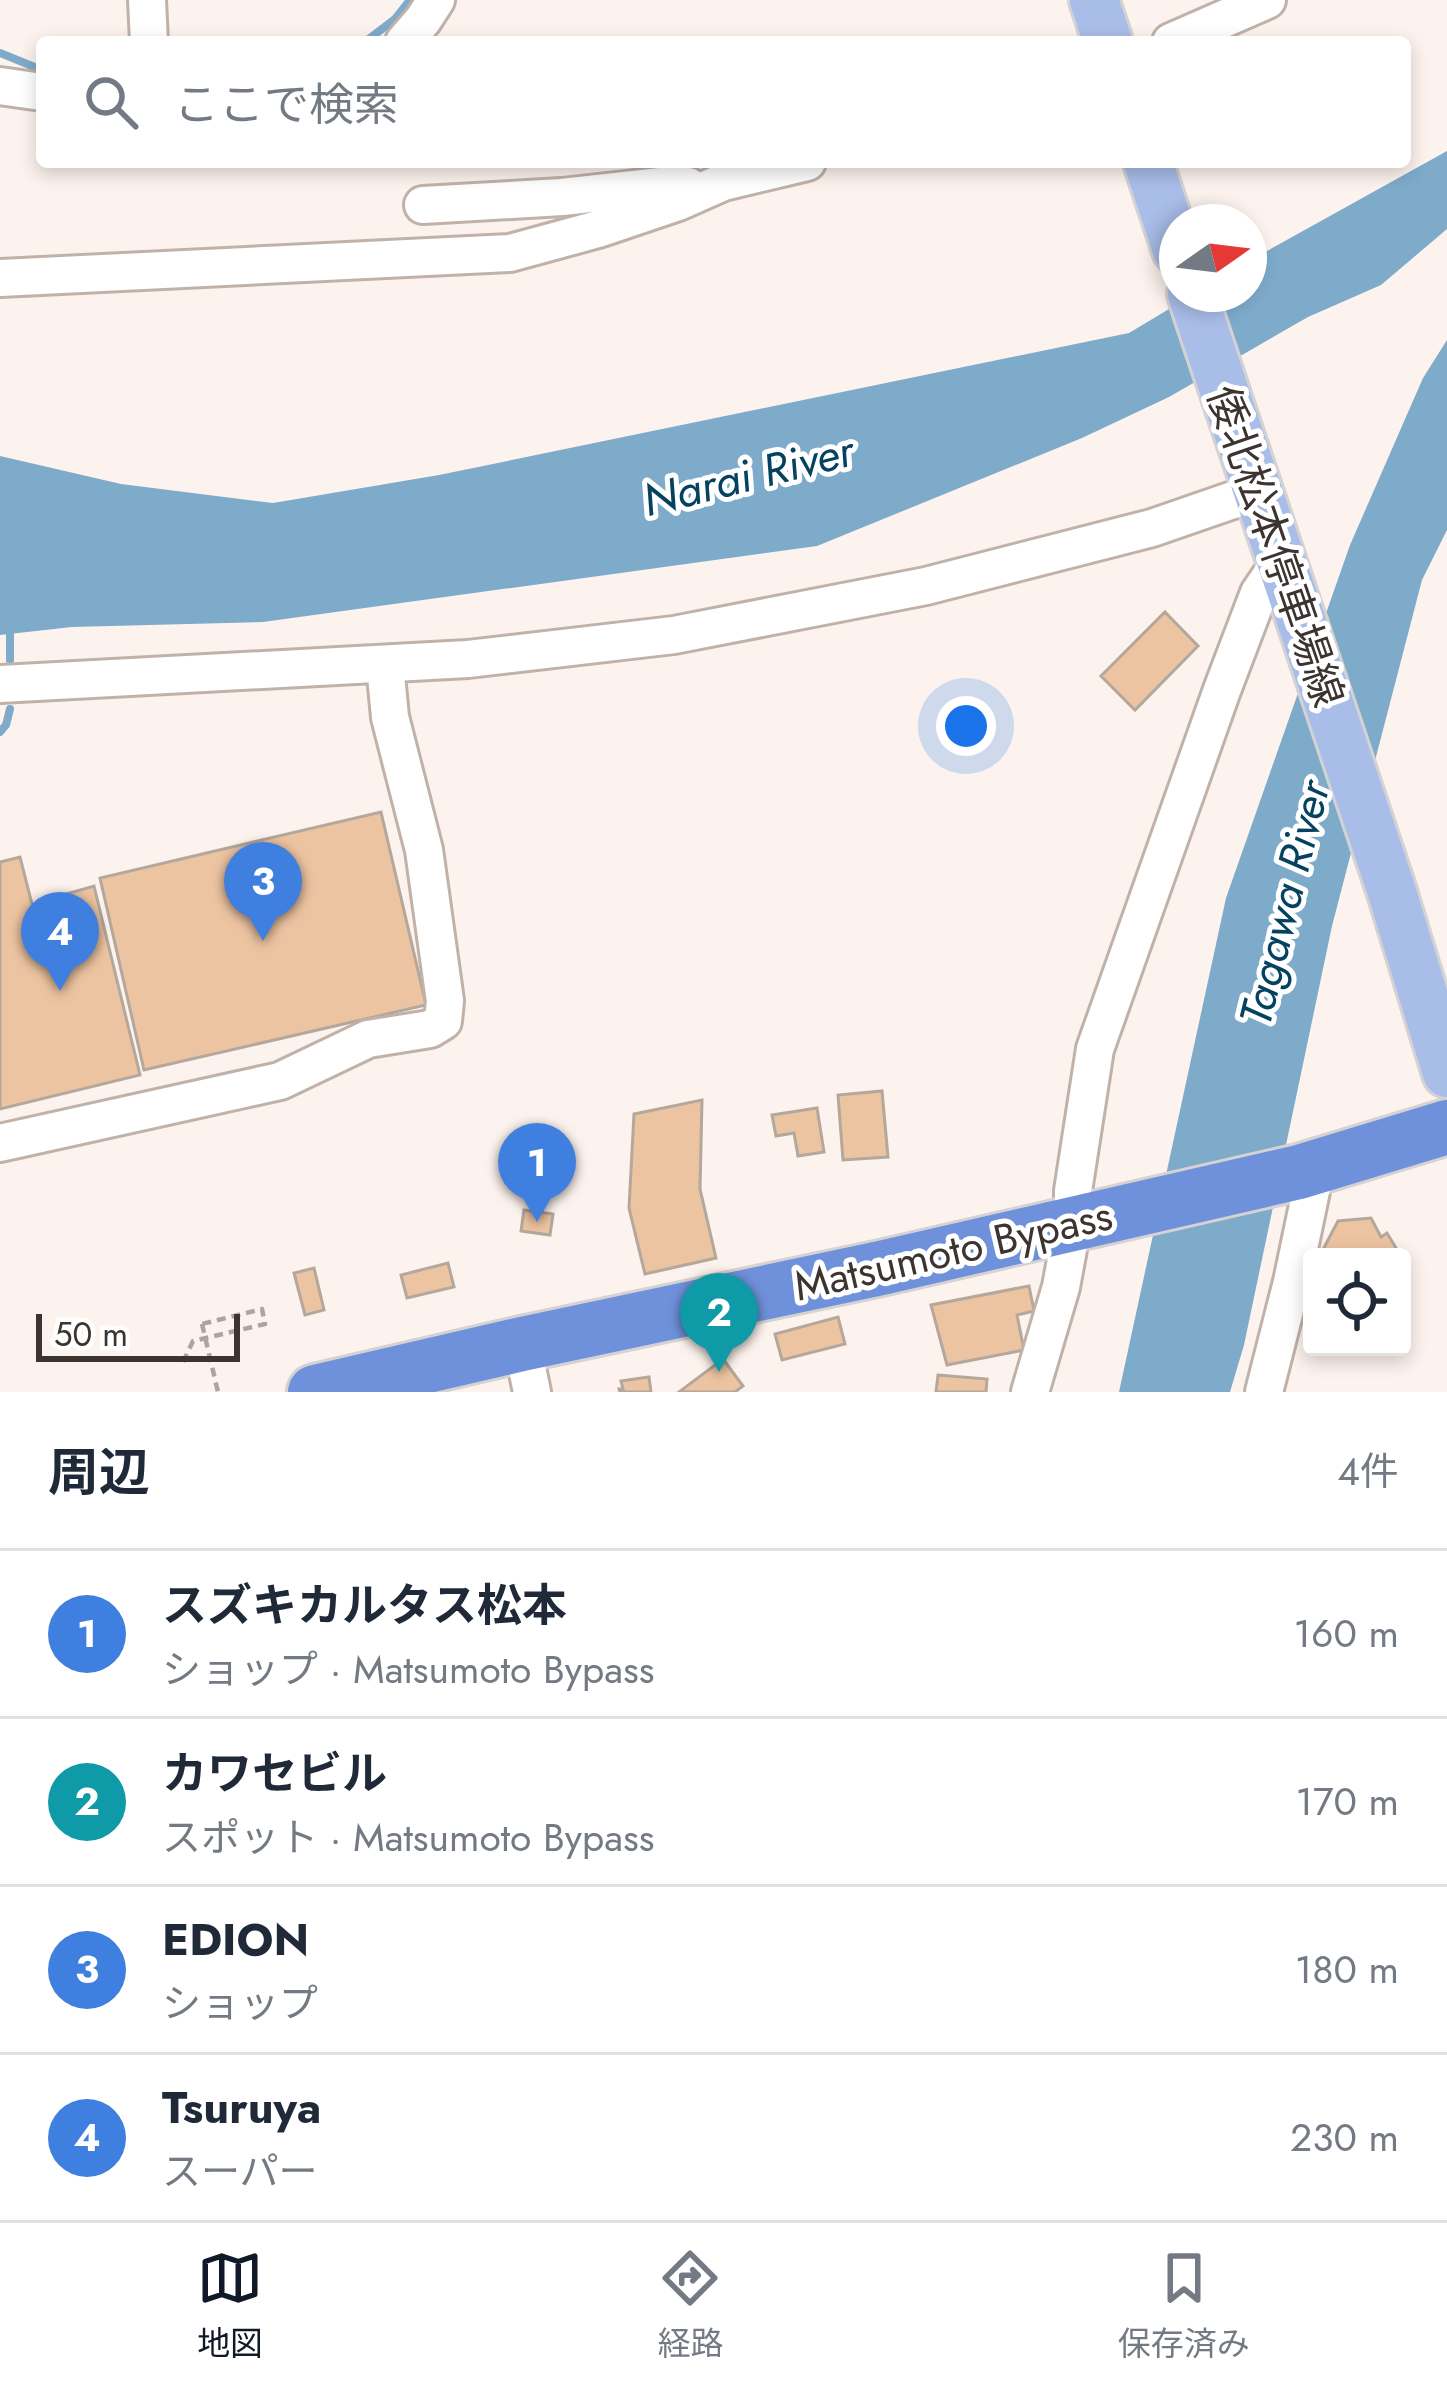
<!DOCTYPE html>
<html lang="ja">
<head>
<meta charset="utf-8">
<style>
  body { margin:0; font-family:Jost,"Noto Sans JP",sans-serif; background:#f2f2f3; color:#1f2937 }
  .controls { position:absolute; right:36px; bottom:36px; display:grid; overflow:hidden; border-radius:12px; box-shadow:0 6px 18px #0003 }
  .controls button { width:108px; height:108px; display:grid; place-items:center; padding:0; border:0; border-bottom:3px solid #e0e1e3; background:#fff; color:#1f2937; font:60px sans-serif }
  .compass { position:absolute; left:1159px; top:204px; width:108px; height:108px; border-radius:50%; background:#fff; box-shadow:0 6px 18px #0003; rotate:76deg }
  .scale { position:absolute; left:36px; bottom:30px; width:204px; box-sizing:border-box; padding-left:12px; border:6px solid #3b3431; border-top:0; font-size:33px; line-height:42px; white-space:nowrap; color:#3b3431; -webkit-text-stroke:9px #fff; paint-order:stroke }
  .you { position:absolute; left:966px; top:726px; width:42px; height:42px; margin:-30px; border:9px solid #fff; border-radius:50%; background:#1a73e8; box-shadow:0 0 0 18px #1a73e833 }
  .badge { display:grid; place-items:center; width:78px; height:78px; border-radius:50%; background:#111827; color:#fff; font-size:39px; font-weight:700 }
  .pin { position:absolute; translate:-50% -99px; filter:drop-shadow(0 3px 6px #0008) }
  .pin::after { content:''; position:absolute; top:63px; width:42px; height:36px; background:inherit; clip-path:polygon(0 0,100% 0,50% 100%) }
  .list { margin:0; padding:0; list-style:none }
  h2 { display:flex; justify-content:space-between; align-items:center; height:156px; margin:0; padding:0 48px; font-size:51px }
  h2 small { font-size:39px; font-weight:400; color:#747a83 }
  .list li { display:grid; grid-template-columns:78px 1fr auto; gap:36px; align-items:center; box-sizing:border-box; height:168px; padding:0 48px; border-top:3px solid #e0e1e3 }
  .list b { display:block; font-size:45px; white-space:nowrap }
  .list p { margin:0; font-size:39px; white-space:nowrap; color:#747a83 }
  .list em { font-size:39px; font-style:normal; color:#747a83 }
  .icon { flex:none; width:66px; height:66px; fill:none; stroke:currentColor; stroke-width:2; stroke-linecap:round; stroke-linejoin:round }
  .map { position:relative; flex:none; width:1447px; height:1392px; overflow:hidden }
  .search { position:absolute; background:#fff; box-shadow:0 6px 18px #0003; left:36px; right:36px; top:36px; height:132px; display:flex; align-items:center; gap:30px; box-sizing:border-box; padding:0 42px; border-radius:12px; color:#747a83; font-size:45px }
  .sheet { height:828px; background:#fff }
  nav { display:flex; justify-content:space-around; align-items:center; box-sizing:border-box; height:168px; border-top:3px solid #e0e1e3; background:#fff; font-size:33px; color:#747a83 }
  nav a { display:grid; justify-items:center; gap:6px }
  nav .on { color:#111827 }
  .map>svg:first-child { display:block }
  .water { fill:#7eabca }
  .lines { fill:none; stroke-linecap:round; stroke-linejoin:round }
  .stream { stroke:#7eabca; stroke-width:8 }
  .building { fill:#edc4a1; stroke:#b4a79c; stroke-width:3 }
  .minor-casing { stroke:#c1b2a9; stroke-width:42 }
  .major-casing { stroke:#d4d2d2; stroke-width:54 }
  .highway-casing { stroke:#d4d2d2; stroke-width:60 }
  .path { stroke:#ada4a0; stroke-width:4.5; stroke-dasharray:9 6; stroke-linecap:butt }
  .minor { stroke:#fff; stroke-width:36 }
  .major { stroke:#a9bde9; stroke-width:48 }
  .highway { stroke:#6f91db; stroke-width:54 }
  .path-bridge { stroke:#ada4a0; stroke-width:4.5; stroke-dasharray:9 6; stroke-linecap:butt }
  .labels { text-anchor:middle; stroke-width:10; stroke-linejoin:round; paint-order:stroke }
  .street-label { font-size:42px; fill:#3b3431; stroke:#fff }
  .water-label { font-size:45px; font-style:italic; fill:#054260; stroke:#fff }
</style>
</head>
<body>
<div class="map">
<svg width="1447" height="1392" viewBox="0 0 1447 1392">
  <rect width="100%" height="100%" fill="#fdf3ee"/>
  <path class="water" d="M 1447,151 L 1447,229 L 1381,285 L 1308,317 L 1169,397 L 1082,438 L 817,546 L 263,622 L 72,627 L 0,635 L 0,456 L 121,484 L 273,503 L 439,475 L 1129,333 L 1194,294 L 1249,294 L 1249,261 Z
    M 1447,340 L 1447,530 L 1422,580 L 1332,926 L 1244,1345 L 1230,1392 L 1119,1392 L 1226,898 L 1350,545 L 1423,378 Z"/>
  <g class="lines">
    <path class="stream" d="M 365,42 L 395,19 L 410,0
      M 0,53 L 42,70
      M 10,660 L 10,625
      M 0,732 L 6,725 L 10,709"/>
  </g>
  <path class="building" d="M 1165,612 L 1198,646 L 1135,710 L 1101,676 Z
    M 381,812 L 426,1005 L 144,1070 L 100,878 Z
    M 20,857 L 33,908 L 67,900 L 66,894 L 94,886 L 140,1075 L 0,1109 L 0,862 Z
    M 882,1091 L 888,1157 L 843,1160 L 838,1095 Z
    M 702,1100 L 700,1189 L 716,1258 L 645,1274 L 629,1208 L 634,1114 Z
    M 817,1108 L 824,1152 L 798,1156 L 794,1133 L 776,1136 L 772,1115 Z
    M 524,1210 L 553,1214 L 550,1235 L 521,1231 Z
    M 1371,1218 L 1381,1237 L 1387,1233 L 1396,1248 L 1388,1252 L 1391,1257 L 1319,1257 L 1338,1221 Z
    M 448,1263 L 454,1287 L 407,1298 L 401,1275 Z
    M 314,1268 L 324,1310 L 305,1315 L 294,1273 Z
    M 1029,1286 L 1034,1311 L 1017,1315 L 1024,1350 L 947,1365 L 931,1305 Z
    M 838,1317 L 845,1344 L 782,1360 L 775,1334 Z
    M 723,1359 L 743,1386 L 735,1392 L 679,1392 Z
    M 938,1375 L 987,1379 L 986,1392 L 936,1392 Z
    M 649,1377 L 651,1392 L 620,1392 L 619,1389 L 623,1389 L 621,1381 Z"/>
  <g class="lines">
    <defs>
      <path id="minor" d="M 147,0 L 149,42
        M 404,42 L 423,20 L 436,0
        M 1171,42 L 1267,0
        M 0,86 L 42,92
        M 423,205 L 562,197 L 679,184 L 688,186
        M 0,278 L 510,253 L 598,229 L 678,202 L 723,182 L 807,162
        M 0,684 L 468,659 L 674,635 L 926,586 L 1152,528 L 1256,492
        M 0,1143 L 280,1081 L 368,1039 L 430,1029 L 443,1021 L 445,1001 L 424,850 L 390,717 L 385,665
        M 522,1344 L 532,1392
        M 1030,1392 L 1061,1287 L 1073,1222 L 1073,1191 L 1095,1049 L 1222,690 L 1259,593 L 1280,562
        M 1264,1392 L 1292,1282 L 1316,1167"/>
      <path id="major" d="M 1094,0 L 1108,42
        M 1148,162 L 1177,250
        M 1192,294 L 1391,889 L 1447,1073"/>
      <path id="highway" d="M 315,1392 L 522,1344 L 881,1268 L 1299,1172 L 1447,1127"/>
    </defs>
    <use href="#minor" class="minor-casing"/>
    <use href="#major" class="major-casing"/>
    <use href="#highway" class="highway-casing"/>
    <path class="path" d="M 183,1362 L 193,1341 L 265,1324 L 262,1309 L 202,1324"/>
    <use href="#minor" class="minor"/>
    <use href="#major" class="major"/>
    <use href="#highway" class="highway"/>
    <path class="path-bridge" d="M 202,1324 L 218,1392"/>
  </g>
  <g class="labels">
    <g class="street-label">
      <text transform="translate(1276 546) rotate(71)" y="15">倭北松本停車場線</text>
      <text transform="translate(953 1250) rotate(-13)" y="15">Matsumoto Bypass</text>
    </g>
    <g class="water-label">
      <text transform="translate(748 475) rotate(-14)" y="16">Narai River</text>
      <text transform="translate(1284 903) rotate(-76)" y="16">Tagawa River</text>
    </g>
  </g>
</svg>
<div class="controls">
<button><svg class="icon" aria-label="locate" viewBox="0 0 24 24"><circle cx="12" cy="12" r="6"/><path d="M12 2v4M12 18v4M2 12h4M18 12h4"/></svg></button>
</div>
<svg class="compass" viewBox="-18 -18 36 36"><path d="M0-13l5 13h-10z" fill="#e53935"/><path d="M0 13l5-13h-10z" fill="#747a83"/></svg>
<div class="scale">50 m</div>
<div class="you"></div>
<div class="pin badge" style="left:537px;top:1222px;background:#3f7fe0">1</div>
<div class="pin badge" style="left:719px;top:1372px;background:#0f9aa8">2</div>
<div class="pin badge" style="left:263px;top:941px;background:#3f7fe0">3</div>
<div class="pin badge" style="left:60px;top:991px;background:#3f7fe0">4</div>
<div class="search"><svg class="icon" aria-label="search" viewBox="0 0 24 24"><circle cx="10" cy="10" r="6"/><path d="M15 15l6 6"/></svg>ここで検索</div>
</div>
<section class="sheet">
<h2>周辺<small>4件</small></h2>
<ul class="list">
<li><span class="badge" style="background:#3f7fe0">1</span><div><b>スズキカルタス松本</b><p>ショップ · Matsumoto Bypass</p></div><em>160 m</em></li>
<li><span class="badge" style="background:#0f9aa8">2</span><div><b>カワセビル</b><p>スポット · Matsumoto Bypass</p></div><em>170 m</em></li>
<li><span class="badge" style="background:#3f7fe0">3</span><div><b>EDION</b><p>ショップ</p></div><em>180 m</em></li>
<li><span class="badge" style="background:#3f7fe0">4</span><div><b>Tsuruya</b><p>スーパー</p></div><em>230 m</em></li>
</ul>
</section>
<nav>
<a class="on"><svg class="icon" aria-label="map" viewBox="0 0 24 24"><path d="M3 6l6-2 6 2 6-2v14l-6 2-6-2-6 2zM9 4v14M15 6v14"/></svg>地図</a>
<a><svg class="icon" aria-label="directions" viewBox="0 0 24 24"><path d="M12 3l9 9-9 9-9-9zM9 14v-3h6M13 9l2 2-2 2"/></svg>経路</a>
<a><svg class="icon" aria-label="saved" viewBox="0 0 24 24"><path d="M7 4h10v16l-5-4-5 4z"/></svg>保存済み</a>
</nav>
</body>
</html>
